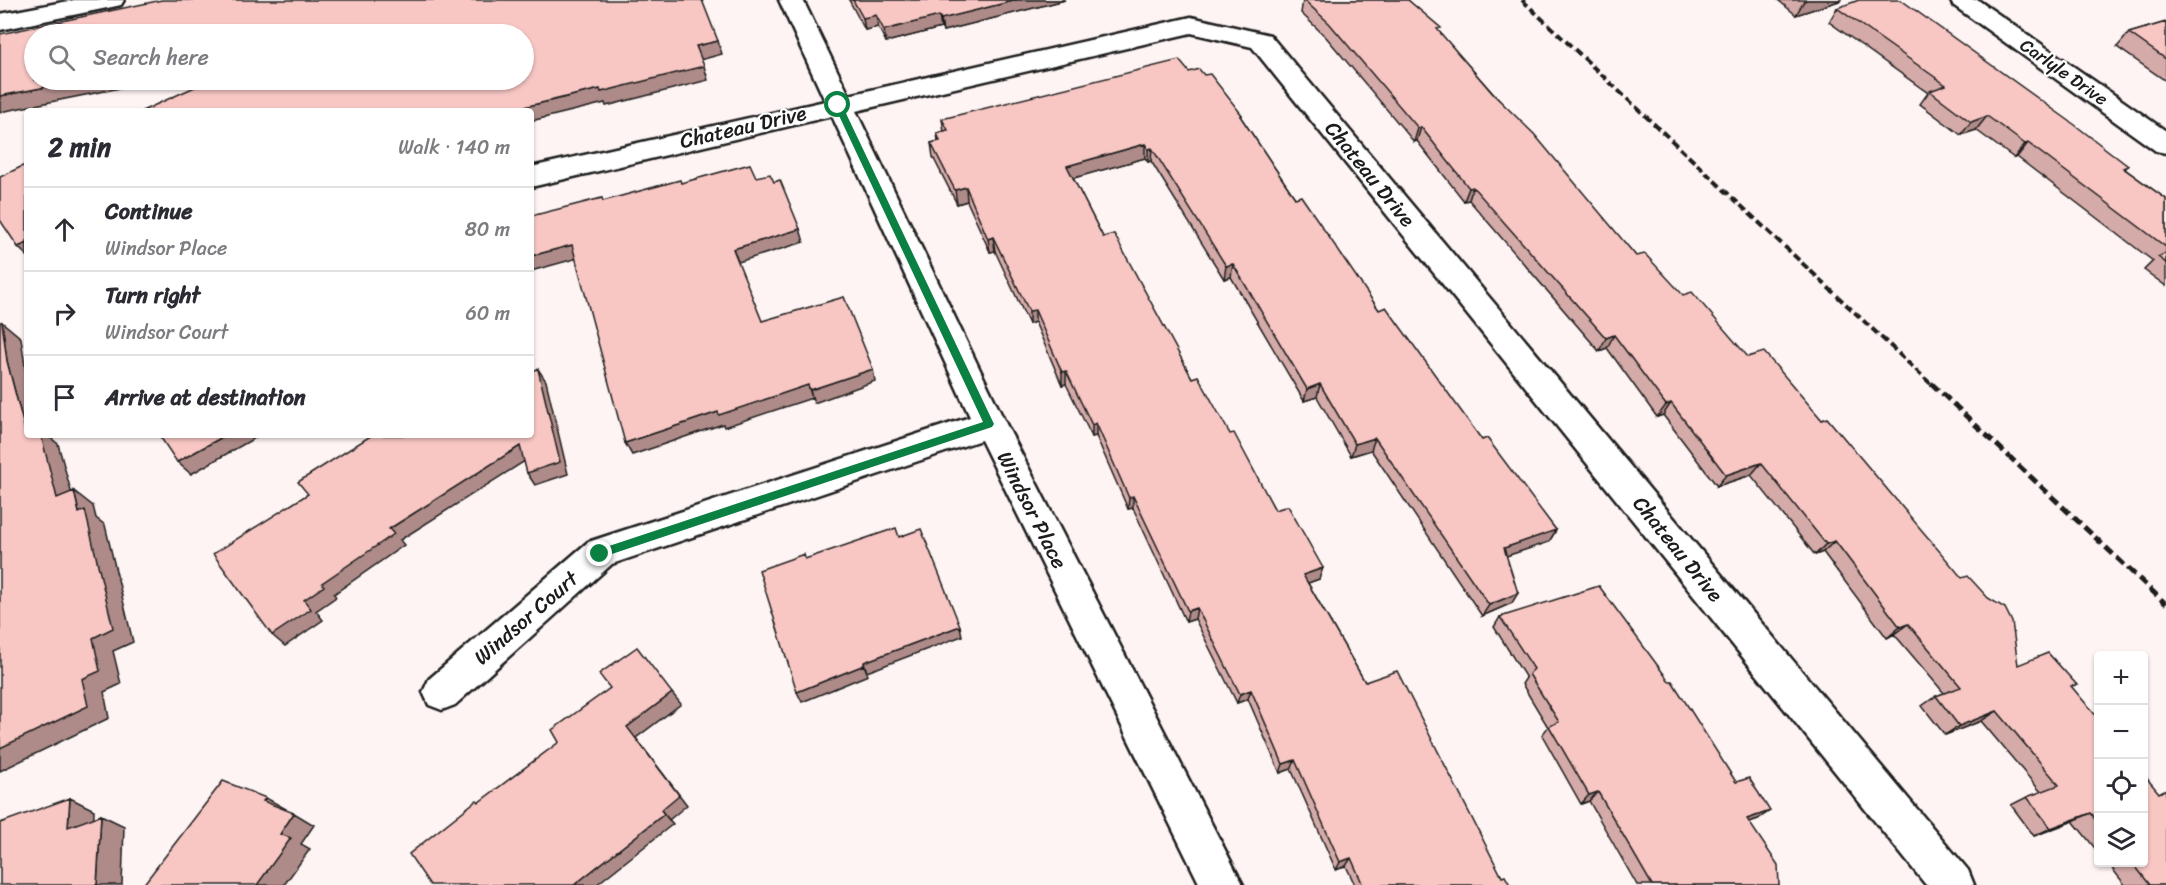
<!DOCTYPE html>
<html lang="en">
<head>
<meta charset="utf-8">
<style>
  body { margin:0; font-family:Sriracha,sans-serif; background:#f7f7f7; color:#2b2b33 }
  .controls { position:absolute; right:18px; bottom:18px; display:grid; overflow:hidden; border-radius:6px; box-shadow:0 2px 4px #0004 }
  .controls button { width:54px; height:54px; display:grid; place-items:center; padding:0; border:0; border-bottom:2px solid #e1e1e2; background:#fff; color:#2b2b33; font:30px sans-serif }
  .stop { position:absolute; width:18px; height:18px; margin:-14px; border:4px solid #0b8043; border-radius:50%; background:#fff }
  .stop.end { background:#0b8043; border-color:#fff; box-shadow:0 2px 6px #0008 }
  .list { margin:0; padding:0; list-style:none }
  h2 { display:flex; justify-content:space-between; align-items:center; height:78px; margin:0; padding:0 24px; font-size:26px }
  h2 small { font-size:20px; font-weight:400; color:#7c7c81 }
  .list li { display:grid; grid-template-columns:39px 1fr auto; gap:18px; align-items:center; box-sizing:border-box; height:84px; padding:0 24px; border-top:2px solid #e1e1e2 }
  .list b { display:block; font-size:22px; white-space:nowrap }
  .list p { margin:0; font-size:20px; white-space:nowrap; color:#7c7c81 }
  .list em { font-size:20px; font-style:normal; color:#7c7c81 }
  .icon { flex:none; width:33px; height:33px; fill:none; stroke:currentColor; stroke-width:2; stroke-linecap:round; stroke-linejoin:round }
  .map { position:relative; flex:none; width:2166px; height:885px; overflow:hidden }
  .search { position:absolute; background:#fff; box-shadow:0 2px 4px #0004; left:24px; top:24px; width:510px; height:66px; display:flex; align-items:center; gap:15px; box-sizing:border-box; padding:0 21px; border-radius:33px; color:#7c7c81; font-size:22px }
  .panel { position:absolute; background:#fff; box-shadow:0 2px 4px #0004; left:24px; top:108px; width:510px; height:330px; border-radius:6px }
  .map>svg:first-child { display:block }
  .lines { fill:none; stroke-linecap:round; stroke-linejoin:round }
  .minor-casing { stroke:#1c1c1c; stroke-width:5 }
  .minor { fill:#fff; fill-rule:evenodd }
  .rail-far1 { stroke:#1c1c1c; stroke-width:4; stroke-dasharray:8 4; stroke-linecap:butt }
  .rail { stroke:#1c1c1c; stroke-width:5; stroke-dasharray:10 5; stroke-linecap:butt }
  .wall { fill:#d5aba9; stroke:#1c1c1c; stroke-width:1.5 }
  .shaded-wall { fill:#ae8b89; stroke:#1c1c1c; stroke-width:1.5 }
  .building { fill:#f8c7c4; stroke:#1c1c1c; stroke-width:1.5 }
  .route { fill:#0b8043 }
  .labels { text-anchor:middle; stroke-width:4.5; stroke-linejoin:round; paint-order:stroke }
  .far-street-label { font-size:18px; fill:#1c1c1c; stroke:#fff }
  .street-label { font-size:21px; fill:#1c1c1c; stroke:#fff }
</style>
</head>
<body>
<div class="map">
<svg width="2166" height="885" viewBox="0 0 2166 885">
  <rect width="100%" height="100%" fill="#fef4f3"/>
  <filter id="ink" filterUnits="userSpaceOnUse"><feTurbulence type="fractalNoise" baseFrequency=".0167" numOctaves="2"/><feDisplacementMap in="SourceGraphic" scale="12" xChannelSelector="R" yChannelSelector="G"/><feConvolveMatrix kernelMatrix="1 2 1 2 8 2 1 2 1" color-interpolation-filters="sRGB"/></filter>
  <g filter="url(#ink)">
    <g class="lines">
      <defs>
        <path id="minor" d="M 74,0 L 124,0 L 121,5 L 112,7 L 0,30 L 0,14 Z
          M 779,0 L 803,0 L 849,95 L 1191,17 L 1270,35 L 1968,870 L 1974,885 L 1926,885 L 1252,47 L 1191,33 L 856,111 L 1005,422 L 1243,885 L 1200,885 L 981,440 L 612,564 L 455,705 L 442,710 L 429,705 L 423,692 L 429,679 L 588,542 L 970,417 L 832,116 L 531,187 L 531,167 L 825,101 Z
          M 1950,0 L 1978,0 L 2166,131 L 2166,153 L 2156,151 L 1953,5 Z"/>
      </defs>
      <use href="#minor" class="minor-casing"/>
      <use href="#minor" class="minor"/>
      <path class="rail-far1" d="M 1522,0 L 1932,385"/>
      <path class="rail" d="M 1931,383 L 2166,604"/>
    </g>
    <path class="wall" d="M 849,0 L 1065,0 L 943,31 L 941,28 L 886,42 L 878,27 L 865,30 Z
      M 1303,0 L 1408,0 L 1440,33 L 1636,256 L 2018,665 L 2072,688 L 2098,724 L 2098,852 L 2073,821 L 2034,836 L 2011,805 L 2027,797 L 2041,792 L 1981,721 L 1945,735 L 1922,706 L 1936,696 L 1944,693 L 1894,634 L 1887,638 L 1823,552 L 1815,555 L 1751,475 L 1717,486 L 1663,415 L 1657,417 L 1607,348 L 1599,351 L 1469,200 L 1464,201 L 1417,141 L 1414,142 L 1326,37 L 1301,13 Z
      M 1778,0 L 1842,0 L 1796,15 Z
      M 1837,8 L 2128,166 L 2125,169 L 2166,199 L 2166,286 L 2144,270 L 2153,261 L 2017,157 L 2014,158 L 1976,130 L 1961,135 L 1920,104 L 1928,93 L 1829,22 Z
      M 2166,22 L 2166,81 L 2117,47 L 2129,33 Z
      M 1189,72 L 1204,75 L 1242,115 L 1242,119 L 1295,198 L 1379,310 L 1482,440 L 1556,530 L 1549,542 L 1506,556 L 1512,603 L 1482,616 L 1371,450 L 1351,456 L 1317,397 L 1304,401 L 1231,277 L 1224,279 L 1151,161 L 1148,162 L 1145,158 L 1073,178 L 1103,237 L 1192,378 L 1230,434 L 1275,510 L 1319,579 L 1308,583 L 1365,682 L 1502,877 L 1510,885 L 1355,885 L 1346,866 L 1336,870 L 1291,769 L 1280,773 L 1248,699 L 1237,703 L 1195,619 L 1186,622 L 1133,508 L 1128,509 L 1096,436 L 1092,437 L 1066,384 L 1062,385 L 1035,322 L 1029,324 L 995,251 L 990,252 L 967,201 L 957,204 L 933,157 L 931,143 L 938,141 L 937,133 L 944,132 L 942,119 Z
      M 1500,617 L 1758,819 L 1749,822 L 1779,885 L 1637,885 L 1589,801 L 1581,804 L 1542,735 L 1548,727 L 1522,684 L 1526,678 L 1494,627 Z
      M 2107,862 L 2144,862 L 2166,885 L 2125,885 Z"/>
    <path class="shaded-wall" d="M 1017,0 L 1065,0 L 943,31 L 941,19 Z
      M 1807,0 L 1842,0 L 1796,15 L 1804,1 Z
      M 876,15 L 878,27 L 865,30 L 863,18 Z
      M 939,16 L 941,28 L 886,42 L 884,30 Z
      M 718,41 L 722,54 L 700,60 L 696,46 Z
      M 704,66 L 708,80 L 606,106 L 605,103 L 531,121 L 531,111 L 507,111 L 600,89 Z
      M 82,80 L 160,80 L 0,112 L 0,96 Z
      M 1987,116 L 1976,130 L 1961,135 L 1971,122 Z
      M 1421,127 L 1417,141 L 1414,142 L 1418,128 Z
      M 2028,143 L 2017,157 L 2014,158 L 2025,144 Z
      M 1145,144 L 1145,158 L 1067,180 L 1067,166 Z
      M 1152,148 L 1151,161 L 1148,162 L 1148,149 Z
      M 966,187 L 967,201 L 957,204 L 955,190 Z
      M 1473,187 L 1469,200 L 1464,201 L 1469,188 Z
      M 800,229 L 804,242 L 738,262 L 733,249 Z
      M 993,237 L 995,251 L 990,252 L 988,239 Z
      M 27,243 L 27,256 L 18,247 Z
      M 572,245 L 578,258 L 531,271 L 531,256 Z
      M 1233,264 L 1231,277 L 1224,279 L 1226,266 Z
      M 1035,310 L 1035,322 L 1029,324 L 1029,311 Z
      M 2,322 L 21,338 L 27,380 L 27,435 L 47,435 L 58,444 L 77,513 L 57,498 L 26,434 L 7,361 Z
      M 1614,335 L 1607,348 L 1599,351 L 1606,338 Z
      M 538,369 L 546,381 L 568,474 L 535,485 L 527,473 Z
      M 873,369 L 875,381 L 814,403 L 810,390 Z
      M 1066,371 L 1066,384 L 1062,385 L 1062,372 Z
      M 1320,384 L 1317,397 L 1304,401 L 1307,389 Z
      M 808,385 L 812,398 L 724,427 L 723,424 L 632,455 L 625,443 L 718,412 Z
      M 1671,403 L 1663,415 L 1657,417 L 1666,405 Z
      M 1096,423 L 1096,436 L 1092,437 L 1092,425 Z
      M 226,435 L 260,435 L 191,474 L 177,462 Z
      M 1375,438 L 1371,450 L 1351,456 L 1355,444 Z
      M 520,446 L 528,459 L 400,540 L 404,545 L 334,594 L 336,597 L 316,611 L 323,620 L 285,646 L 272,635 L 304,600 L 322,583 L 389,529 Z
      M 1761,463 L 1751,475 L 1717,486 L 1726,475 Z
      M 74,491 L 93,506 L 96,518 L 105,525 L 133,642 L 113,651 L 121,684 L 104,692 L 109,718 L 0,771 L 0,748 L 82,679 L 93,638 L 79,513 Z
      M 1133,496 L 1133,508 L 1128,509 L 1129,498 Z
      M 1556,530 L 1549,542 L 1497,559 L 1504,548 Z
      M 1835,541 L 1823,552 L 1815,555 L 1826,544 Z
      M 1323,568 L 1319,579 L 1300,586 L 1303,575 Z
      M 1518,593 L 1512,603 L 1482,616 L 1489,605 Z
      M 1197,608 L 1195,619 L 1186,622 L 1188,611 Z
      M 1908,624 L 1894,634 L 1887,638 L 1900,627 Z
      M 960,626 L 962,636 L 867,672 L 864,662 Z
      M 864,665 L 868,675 L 802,702 L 797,692 Z
      M 1251,690 L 1248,699 L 1237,703 L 1240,694 Z
      M 672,693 L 681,704 L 636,738 L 687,805 L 669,820 L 661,810 L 627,727 Z
      M 1997,711 L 1981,721 L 1945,735 L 1959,726 Z
      M 1295,760 L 1291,769 L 1280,773 L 1283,764 Z
      M 1598,792 L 1589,801 L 1581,804 L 1589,795 Z
      M 70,798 L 94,810 L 93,838 L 68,827 Z
      M 266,798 L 286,809 L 283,813 L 263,801 Z
      M 1770,811 L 1758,819 L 1735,827 L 1747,819 Z
      M 294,813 L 314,825 L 301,844 L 310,849 L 284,885 L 257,885 L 280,834 Z
      M 2091,813 L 2073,821 L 2034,836 L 2051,828 Z
      M 664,814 L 673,824 L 596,885 L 574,885 Z
      M 101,815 L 124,826 L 122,885 L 97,885 Z
      M 1351,858 L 1346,866 L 1336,870 L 1340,862 Z"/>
    <path class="building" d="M 162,0 L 702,0 L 718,41 L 696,46 L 704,66 L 601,92 L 600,89 L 507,111 L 142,111 L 210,80 L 524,80 L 524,34 L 34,34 L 34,80 L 82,80 L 0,96 L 0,34 Z
      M 853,0 L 1017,0 L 941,19 L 939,16 L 884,30 L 876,15 L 863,18 Z
      M 1304,0 L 1408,0 L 1441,28 L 1437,29 L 1494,95 L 1534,134 L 1636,256 L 1645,254 L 1683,295 L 1692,292 L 1748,357 L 1764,352 L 1822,420 L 1827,418 L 1962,578 L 1968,576 L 1988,598 L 2005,608 L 2012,622 L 2018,665 L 2048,653 L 2077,685 L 2071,686 L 2098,718 L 2098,720 L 2096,721 L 2098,724 L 2098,822 L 2091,813 L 2051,828 L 2027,797 L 2059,785 L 1997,711 L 1959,726 L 1936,696 L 1961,687 L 1908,624 L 1900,627 L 1835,541 L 1826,544 L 1761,463 L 1726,475 L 1671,403 L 1666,405 L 1614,335 L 1606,338 L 1473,187 L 1469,188 L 1421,127 L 1418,128 L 1329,23 Z
      M 1859,0 L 1901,0 L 2075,125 L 2128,166 L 2123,168 L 2166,199 L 2166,247 L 2028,143 L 2025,144 L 1987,116 L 1971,122 L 1930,91 L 1946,85 L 1837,8 Z
      M 2166,22 L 2166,59 L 2129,33 Z
      M 1179,60 L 1189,72 L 1199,69 L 1204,75 L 1210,74 L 1242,115 L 1240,116 L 1295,198 L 1301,196 L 1379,310 L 1386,307 L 1482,440 L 1487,438 L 1556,530 L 1504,548 L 1518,593 L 1489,605 L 1375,438 L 1355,444 L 1320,384 L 1307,389 L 1233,264 L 1226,266 L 1152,148 L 1148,149 L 1145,144 L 1067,166 L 1103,237 L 1114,234 L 1192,378 L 1198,376 L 1230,434 L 1234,433 L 1275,510 L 1288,506 L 1323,568 L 1303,575 L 1365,682 L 1397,671 L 1502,877 L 1505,876 L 1510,885 L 1363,885 L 1351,858 L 1340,862 L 1295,760 L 1283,764 L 1251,690 L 1240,694 L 1197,608 L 1188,611 L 1133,496 L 1129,498 L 1096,423 L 1092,425 L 1066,371 L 1062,372 L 1035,310 L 1029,311 L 993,237 L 988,239 L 966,187 L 955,190 L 931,143 L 940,141 L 937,133 L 948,130 L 942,119 Z
      M 27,164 L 27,243 L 18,247 L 0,220 L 0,177 Z
      M 750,164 L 756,177 L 770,174 L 774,182 L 780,180 L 800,229 L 733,249 L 762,321 L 844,297 L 873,369 L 810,390 L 808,385 L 719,415 L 718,412 L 625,443 L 572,245 L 531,256 L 531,216 L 602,198 L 603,201 L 680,180 L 681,183 Z
      M 2166,253 L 2166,263 L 2158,257 Z
      M 0,322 L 2,322 L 7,361 L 26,434 L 27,434 L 27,435 L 41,435 L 57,498 L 74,491 L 79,513 L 85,510 L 113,628 L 93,638 L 100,671 L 82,679 L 88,706 L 0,748 Z
      M 538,369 L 560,462 L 527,473 L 520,446 L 389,529 L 394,534 L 322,583 L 324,586 L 304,600 L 311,609 L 272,635 L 213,554 L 308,494 L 298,482 L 372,435 L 531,435 L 531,371 Z
      M 159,435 L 226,435 L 177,462 Z
      M 896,528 L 899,537 L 921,529 L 960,626 L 864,662 L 864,665 L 797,692 L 759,570 L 804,554 L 805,559 Z
      M 1599,586 L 1669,681 L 1672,681 L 1736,782 L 1749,778 L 1770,811 L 1747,819 L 1778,865 L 1779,885 L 1652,885 L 1598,792 L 1589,795 L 1549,726 L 1559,722 L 1529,674 L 1534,669 L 1500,617 Z
      M 637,647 L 672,693 L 627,727 L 679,795 L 661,810 L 664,814 L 574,885 L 430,885 L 409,854 L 477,800 L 479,802 L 559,742 L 552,730 L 610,688 L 599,674 Z
      M 2144,775 L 2159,793 L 2166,789 L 2166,885 L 2150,885 L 2132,862 L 2144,862 Z
      M 223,781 L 266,798 L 263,801 L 294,813 L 280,834 L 291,838 L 257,885 L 143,885 Z
      M 70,798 L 68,827 L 101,815 L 97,885 L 0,885 L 0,823 Z"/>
  </g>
  <path class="route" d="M 838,102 L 842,105 L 994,424 L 992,427 L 600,558 L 596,557 L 596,550 L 600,549 L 983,422 L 834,105 Z"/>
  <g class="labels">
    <g class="far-street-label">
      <text transform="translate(2064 72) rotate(35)" y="6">Carlyle Drive</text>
    </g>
    <g class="street-label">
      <text transform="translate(743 127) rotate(-13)" y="7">Chateau Drive</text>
      <text transform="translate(1370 174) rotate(51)" y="7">Chateau Drive</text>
      <text transform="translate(1032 510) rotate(63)" y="7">Windsor Place</text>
      <text transform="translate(1678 549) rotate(51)" y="7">Chateau Drive</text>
      <text transform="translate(526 618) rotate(-41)" y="7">Windsor Court</text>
    </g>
  </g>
</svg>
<div class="controls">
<button>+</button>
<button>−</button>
<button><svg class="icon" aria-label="locate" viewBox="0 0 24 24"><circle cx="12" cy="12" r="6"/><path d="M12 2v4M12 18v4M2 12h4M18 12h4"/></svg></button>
<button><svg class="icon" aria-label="layers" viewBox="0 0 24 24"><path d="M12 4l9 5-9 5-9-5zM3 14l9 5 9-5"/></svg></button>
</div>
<div class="stop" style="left:838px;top:105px"></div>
<div class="stop end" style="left:600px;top:554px"></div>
<div class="search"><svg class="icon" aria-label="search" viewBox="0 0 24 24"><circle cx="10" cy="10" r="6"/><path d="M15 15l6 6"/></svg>Search here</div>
<section class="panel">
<h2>2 min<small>Walk · 140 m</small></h2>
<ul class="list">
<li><svg class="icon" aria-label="ahead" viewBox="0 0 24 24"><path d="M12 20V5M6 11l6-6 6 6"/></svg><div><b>Continue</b><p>Windsor Place</p></div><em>80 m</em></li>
<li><svg class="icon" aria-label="right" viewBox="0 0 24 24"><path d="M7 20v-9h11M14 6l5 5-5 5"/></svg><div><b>Turn right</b><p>Windsor Court</p></div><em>60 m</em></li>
<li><svg class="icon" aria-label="arrive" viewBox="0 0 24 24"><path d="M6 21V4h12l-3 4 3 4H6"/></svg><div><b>Arrive at destination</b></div></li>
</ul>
</section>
</div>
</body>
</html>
